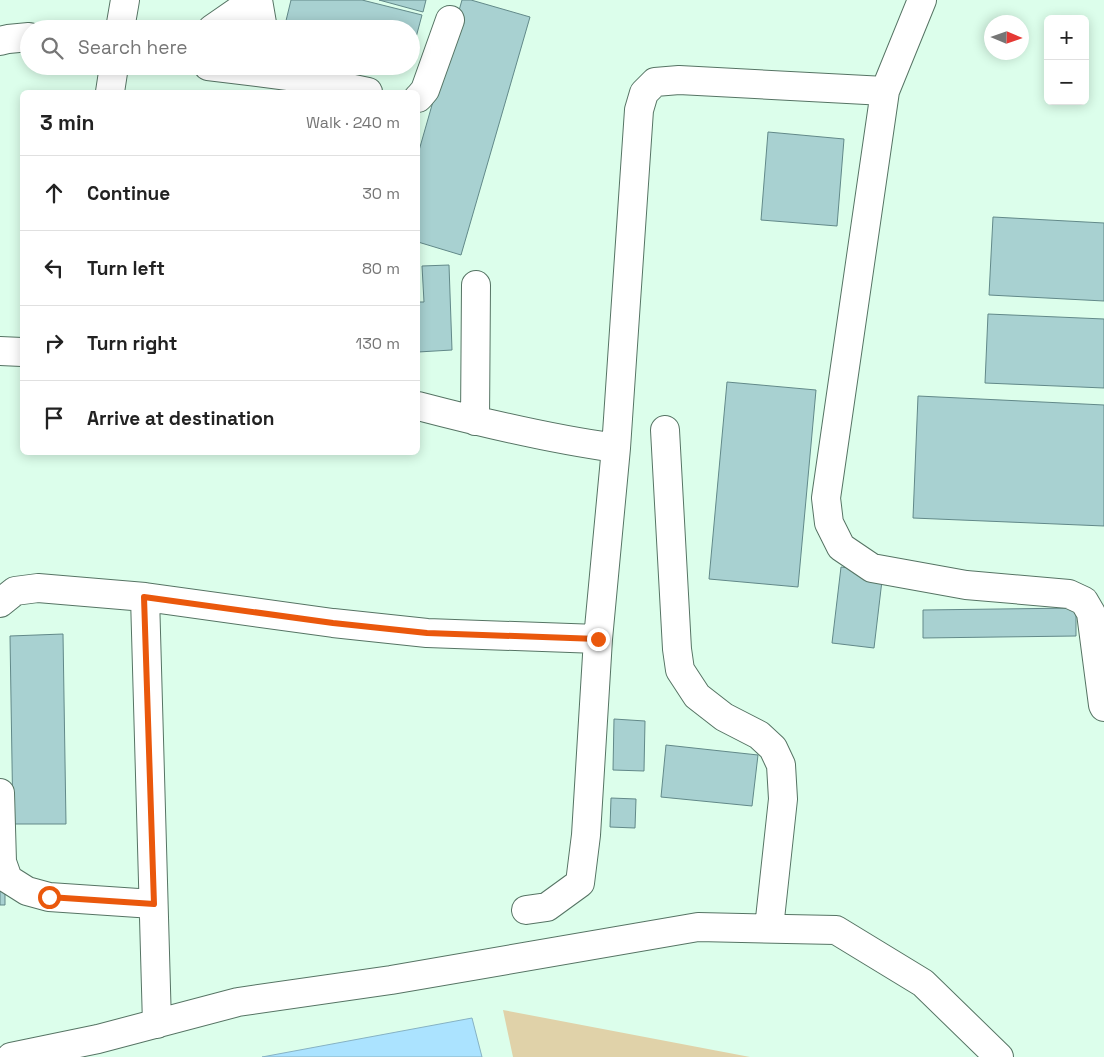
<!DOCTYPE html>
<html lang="en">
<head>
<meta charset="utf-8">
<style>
  body { margin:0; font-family:"Space Grotesk",sans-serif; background:#f2f2f2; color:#222 }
  .controls { position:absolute; right:15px; top:15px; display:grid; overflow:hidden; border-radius:8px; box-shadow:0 2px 12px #0003 }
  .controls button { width:45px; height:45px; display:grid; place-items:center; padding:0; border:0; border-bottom:1px solid #e0e0e0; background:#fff; color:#222; font:25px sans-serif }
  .compass { position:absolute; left:984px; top:15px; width:45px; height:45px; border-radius:50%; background:#fff; box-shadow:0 2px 12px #0003; rotate:92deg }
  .stop { position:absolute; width:15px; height:15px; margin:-11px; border:4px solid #ea580c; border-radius:50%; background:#fff }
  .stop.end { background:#ea580c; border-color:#fff; box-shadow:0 1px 5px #0008 }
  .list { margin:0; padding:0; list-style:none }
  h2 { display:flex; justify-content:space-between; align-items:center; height:65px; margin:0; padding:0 20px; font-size:21px }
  h2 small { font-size:16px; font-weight:400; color:#767676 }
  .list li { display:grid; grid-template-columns:32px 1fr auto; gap:15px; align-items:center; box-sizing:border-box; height:75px; padding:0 20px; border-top:1px solid #e0e0e0 }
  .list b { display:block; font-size:19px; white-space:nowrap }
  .list em { font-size:16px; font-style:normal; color:#767676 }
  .icon { flex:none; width:28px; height:28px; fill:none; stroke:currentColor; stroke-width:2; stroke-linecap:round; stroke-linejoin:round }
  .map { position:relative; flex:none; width:1104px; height:1057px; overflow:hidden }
  .search { position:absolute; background:#fff; box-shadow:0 2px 12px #0003; left:20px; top:20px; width:400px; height:55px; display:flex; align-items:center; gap:12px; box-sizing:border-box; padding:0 18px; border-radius:28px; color:#767676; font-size:19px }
  .panel { position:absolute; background:#fff; box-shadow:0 2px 12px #0003; left:20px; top:90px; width:400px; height:365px; border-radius:8px }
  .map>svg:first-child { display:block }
  .green { fill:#e0d2a9 }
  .water { fill:#abe3ff; stroke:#86b2c3 }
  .building { fill:#a8d1d1; stroke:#628989 }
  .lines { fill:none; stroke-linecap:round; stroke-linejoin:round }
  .minor-casing { stroke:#567464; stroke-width:30 }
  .minor { stroke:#fff; stroke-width:28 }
  .route { stroke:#ea580c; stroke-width:6 }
</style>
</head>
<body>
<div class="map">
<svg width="1104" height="1057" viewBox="0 0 1104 1057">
  <rect width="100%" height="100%" fill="#dcfeeb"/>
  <path class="green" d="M 503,1010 L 750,1057 L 513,1057 Z"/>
  <path class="water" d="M 472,1018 L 482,1057 L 262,1057 Z"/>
  <path class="building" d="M 291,0 L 362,0 L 422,15 L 411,56 L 411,29 L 284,29 Z
    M 379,0 L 426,0 L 423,12 Z
    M 462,0 L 471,0 L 530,17 L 461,255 L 418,242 L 418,154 Z
    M 768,132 L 844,139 L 837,226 L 761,220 Z
    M 993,217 L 1104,223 L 1104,301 L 989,295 Z
    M 449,265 L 452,350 L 418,352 L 418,302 L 424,302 L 422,266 Z
    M 988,314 L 1104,319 L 1104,388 L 985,383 Z
    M 727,382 L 816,390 L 798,587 L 709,579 Z
    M 918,396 L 1104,405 L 1104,526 L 913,518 Z
    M 841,567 L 883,572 L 874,648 L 832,643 Z
    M 1076,608 L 1076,636 L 923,638 L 923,610 Z
    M 63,634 L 66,824 L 13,824 L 10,636 Z
    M 614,719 L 645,721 L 644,771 L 613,770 Z
    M 666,745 L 758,755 L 752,806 L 661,797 Z
    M 611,798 L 636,799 L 635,828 L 610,827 Z
    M 0,873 L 5,873 L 5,905 L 0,905 Z"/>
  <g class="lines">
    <defs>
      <path id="minor" d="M 258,0 L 263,29
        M 922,0 L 885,91 L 826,498 L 829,523 L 841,547 L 872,568 L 966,585 L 1069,594 L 1084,601 L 1091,613 L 1103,705 L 1104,707
        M 120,29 L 125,0
        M 212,29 L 254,0
        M 0,41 L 8,39 L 29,37
        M 208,66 L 296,77 L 368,92
        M 110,92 L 114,66
        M 418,98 L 420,96 L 425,90 L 450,20
        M 0,351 L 22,352
        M 418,406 C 483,423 549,439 616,448 L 639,110 L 644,93 L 655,82 L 679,80 L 885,91
        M 475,421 L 476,285
        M 665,430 L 677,649 L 680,670 L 697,696 L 724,717 L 759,735 L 773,748 L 781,765 L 783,799 L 769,928
        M 145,597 L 157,1024
        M 0,603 L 15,591 L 38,588 L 145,597 L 333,623 L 427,633 L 598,639
        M 0,793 L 2,862 L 8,879 L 27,891 L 49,897 L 153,904
        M 526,910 L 547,907 L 580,883 L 586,835 L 598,639 L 616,448
        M 11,1057 L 98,1039 L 238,1002 L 391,980 L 698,927 L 836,930 L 923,983 L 999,1057"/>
    </defs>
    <use href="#minor" class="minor-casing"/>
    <use href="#minor" class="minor"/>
  </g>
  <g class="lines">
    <path class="route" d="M 49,897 L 154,904 L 144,597 L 333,623 L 427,633 L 598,639"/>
  </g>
</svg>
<div class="controls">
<button>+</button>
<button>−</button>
</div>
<svg class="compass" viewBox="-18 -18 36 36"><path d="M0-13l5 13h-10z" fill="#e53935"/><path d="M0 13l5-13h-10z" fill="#767676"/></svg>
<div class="stop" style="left:49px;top:897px"></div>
<div class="stop end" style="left:598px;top:639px"></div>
<div class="search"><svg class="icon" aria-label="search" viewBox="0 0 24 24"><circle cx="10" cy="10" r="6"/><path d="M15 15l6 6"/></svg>Search here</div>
<section class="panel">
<h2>3 min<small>Walk · 240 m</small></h2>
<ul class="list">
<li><svg class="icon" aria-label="ahead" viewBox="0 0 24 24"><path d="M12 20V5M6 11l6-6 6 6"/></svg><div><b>Continue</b></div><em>30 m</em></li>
<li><svg class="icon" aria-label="left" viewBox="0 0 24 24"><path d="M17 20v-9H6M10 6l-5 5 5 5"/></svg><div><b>Turn left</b></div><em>80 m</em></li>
<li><svg class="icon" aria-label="right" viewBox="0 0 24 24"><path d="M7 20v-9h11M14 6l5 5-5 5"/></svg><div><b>Turn right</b></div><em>130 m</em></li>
<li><svg class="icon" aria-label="arrive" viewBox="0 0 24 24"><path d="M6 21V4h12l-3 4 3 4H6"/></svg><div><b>Arrive at destination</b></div></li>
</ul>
</section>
</div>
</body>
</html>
